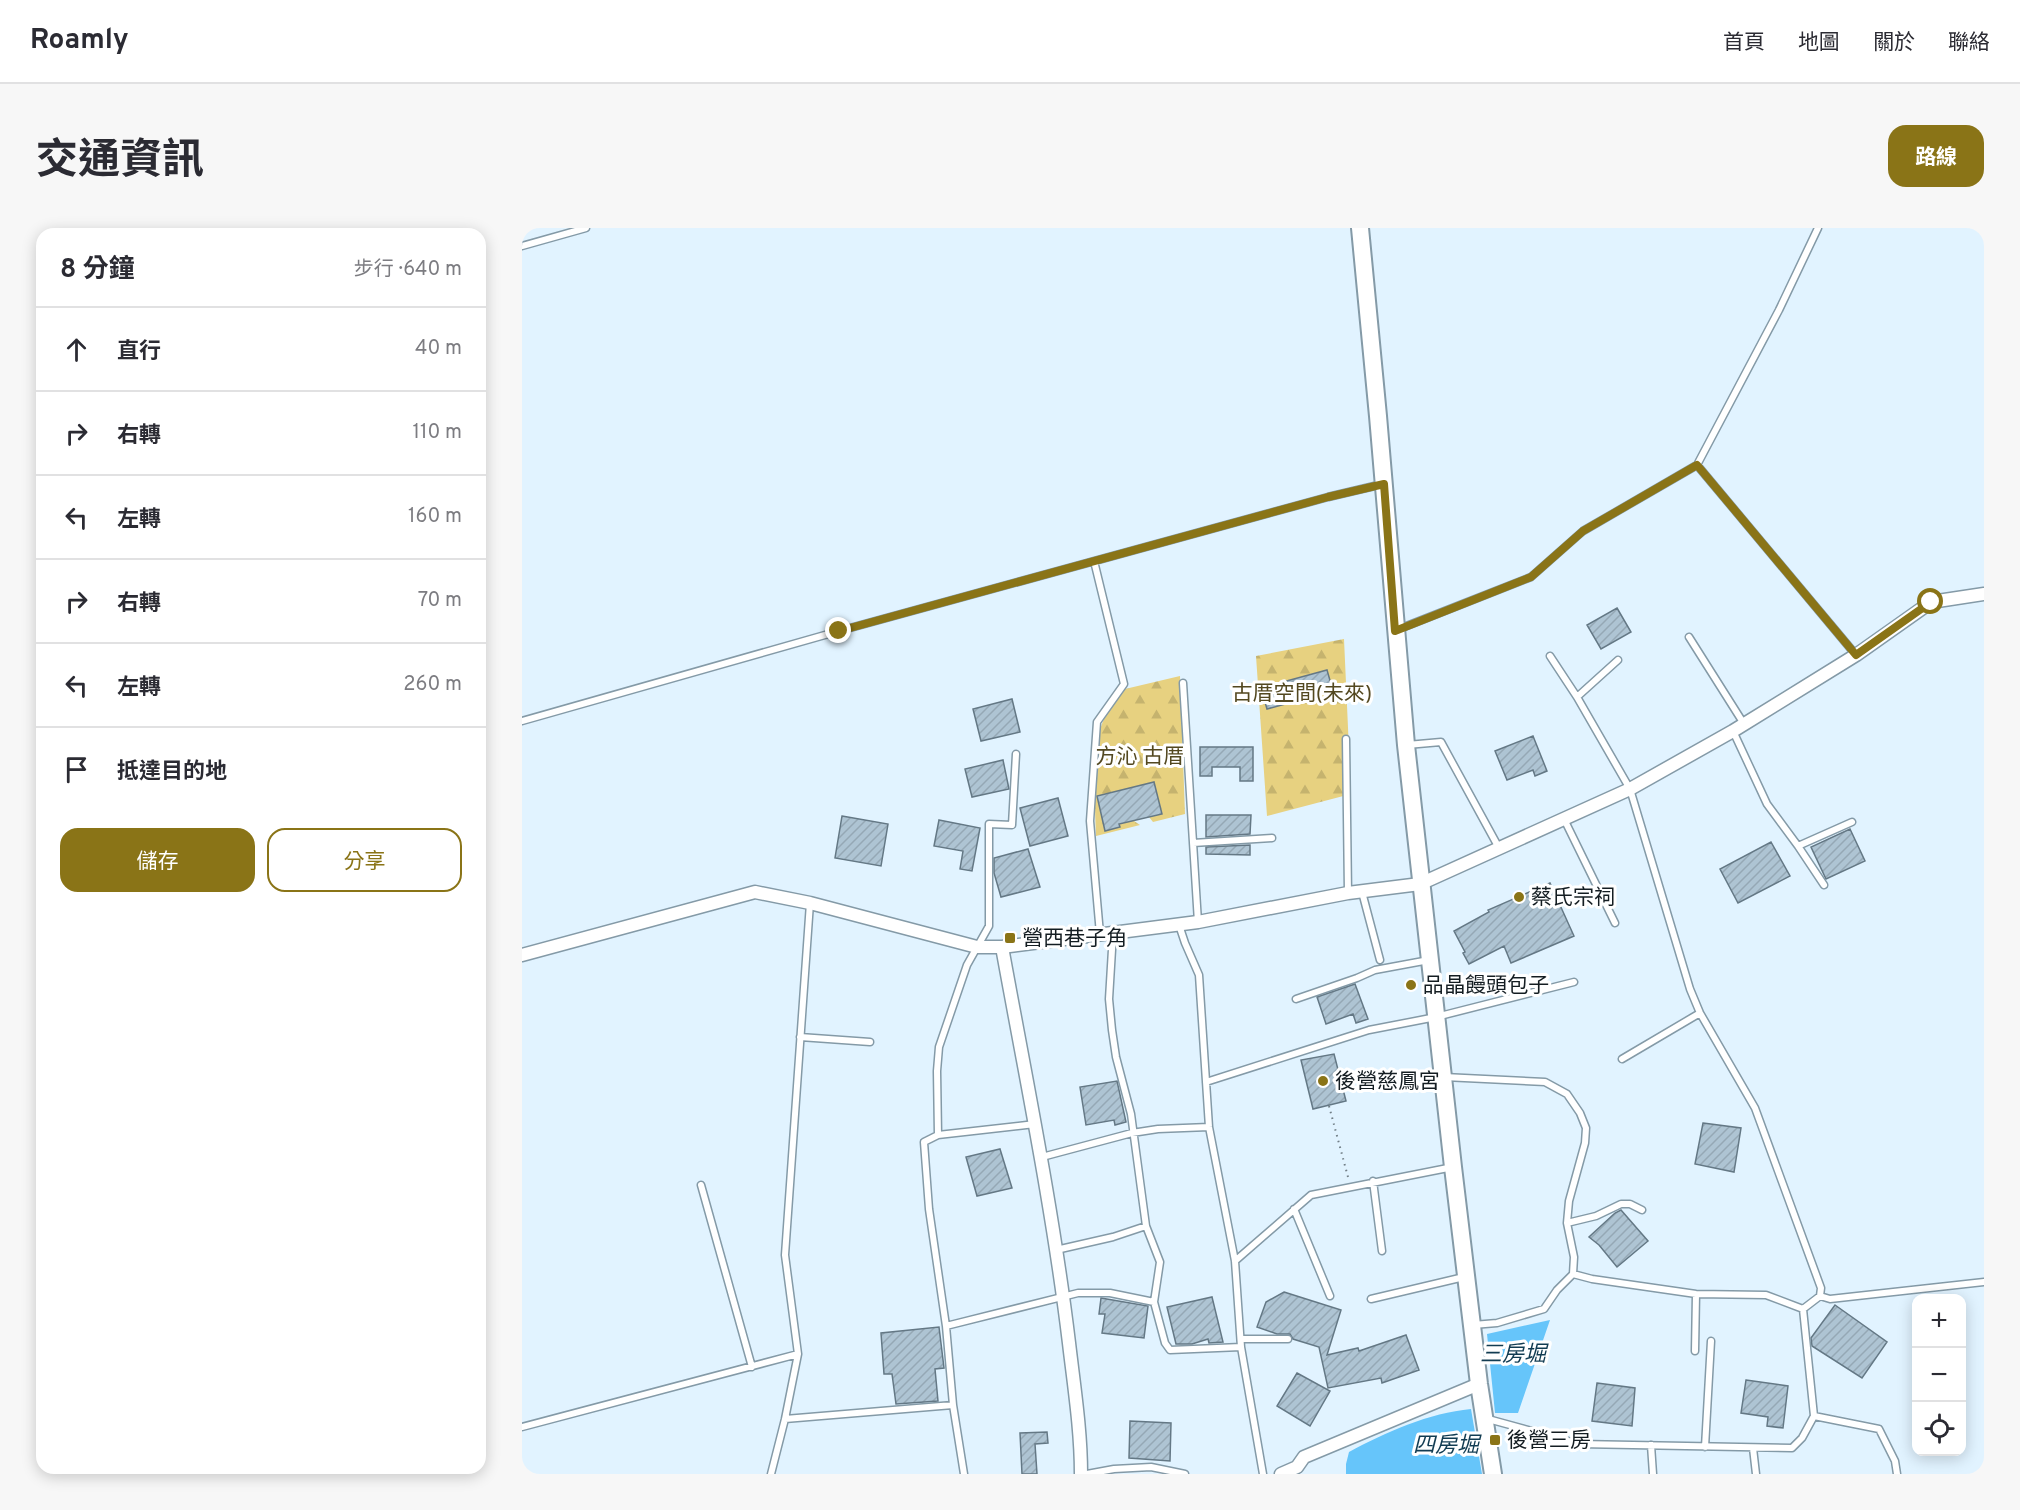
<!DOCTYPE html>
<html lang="zh-TW">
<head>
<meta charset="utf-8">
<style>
  body { margin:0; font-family:Overpass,"Noto Sans TC",sans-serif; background:#f7f7f7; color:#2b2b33 }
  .controls { position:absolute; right:18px; bottom:18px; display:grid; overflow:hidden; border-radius:12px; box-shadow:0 3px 15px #0003 }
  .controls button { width:54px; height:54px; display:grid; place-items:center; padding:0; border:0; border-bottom:2px solid #e1e1e2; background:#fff; color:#2b2b33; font:30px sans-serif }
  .stop { position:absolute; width:18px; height:18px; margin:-14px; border:4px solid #8a7417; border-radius:50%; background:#fff }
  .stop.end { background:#8a7417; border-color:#fff; box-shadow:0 2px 6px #0008 }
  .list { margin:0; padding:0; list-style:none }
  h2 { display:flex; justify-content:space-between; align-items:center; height:78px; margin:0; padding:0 24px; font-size:26px }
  h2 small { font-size:20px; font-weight:400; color:#7c7c81 }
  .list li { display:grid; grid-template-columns:39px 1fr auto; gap:18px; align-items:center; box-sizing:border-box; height:84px; padding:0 24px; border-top:2px solid #e1e1e2 }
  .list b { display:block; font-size:22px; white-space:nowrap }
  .list em { font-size:20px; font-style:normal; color:#7c7c81 }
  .actions { display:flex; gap:12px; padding:18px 24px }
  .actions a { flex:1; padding:14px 0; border:2px solid #8a7417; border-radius:18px; text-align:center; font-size:21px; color:#8a7417 }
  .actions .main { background:#8a7417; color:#fff }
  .icon { flex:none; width:33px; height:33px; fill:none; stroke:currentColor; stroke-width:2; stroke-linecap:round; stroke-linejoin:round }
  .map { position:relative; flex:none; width:1462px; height:1246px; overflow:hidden; border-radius:18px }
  header { display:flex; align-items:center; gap:36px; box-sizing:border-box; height:84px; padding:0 30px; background:#fff; border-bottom:2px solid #e1e1e2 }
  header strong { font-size:28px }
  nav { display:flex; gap:33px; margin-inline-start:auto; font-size:21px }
  .intro { display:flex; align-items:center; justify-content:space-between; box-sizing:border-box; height:144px; padding:0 36px }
  h1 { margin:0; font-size:42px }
  .button { padding:15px 27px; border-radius:18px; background:#8a7417; color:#fff; font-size:21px; font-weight:700 }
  main { display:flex; gap:36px; padding:0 36px }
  aside { flex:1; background:#fff; border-radius:18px; box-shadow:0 3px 15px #0003 }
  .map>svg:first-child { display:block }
  .forest { fill:url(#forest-firs) }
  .water { fill:#66c5fa }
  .building { fill:url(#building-hatch); stroke:#647885; stroke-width:1.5 }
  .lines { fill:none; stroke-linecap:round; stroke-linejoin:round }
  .lane-casing { stroke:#849aa7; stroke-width:9 }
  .street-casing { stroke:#849aa7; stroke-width:15 }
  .secondary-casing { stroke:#849aa7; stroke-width:20 }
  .path { stroke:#717e86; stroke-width:2; stroke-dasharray:1.5 4.5; stroke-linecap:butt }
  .lane { stroke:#fff; stroke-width:6 }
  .street { stroke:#fff; stroke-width:12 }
  .secondary { stroke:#fff; stroke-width:16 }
  .route { stroke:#8a7417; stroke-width:8 }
  .poi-dot { fill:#8a7417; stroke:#fff; stroke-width:2 }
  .labels { text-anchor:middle; stroke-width:6; stroke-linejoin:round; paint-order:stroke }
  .park-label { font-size:21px; fill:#534820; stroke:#fff }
  .poi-label { font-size:21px; fill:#141d22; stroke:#fff; text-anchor:start }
  .water-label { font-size:22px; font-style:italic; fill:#123c52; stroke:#fff }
</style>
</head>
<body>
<header>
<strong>Roamly</strong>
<nav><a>首頁</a><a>地圖</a><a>關於</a><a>聯絡</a></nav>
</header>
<div class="intro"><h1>交通資訊</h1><a class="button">路線</a></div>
<main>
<aside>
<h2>8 分鐘<small>步行 · 640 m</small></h2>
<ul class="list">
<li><svg class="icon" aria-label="ahead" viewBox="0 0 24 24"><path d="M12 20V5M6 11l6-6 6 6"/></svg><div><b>直行</b></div><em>40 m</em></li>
<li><svg class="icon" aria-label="right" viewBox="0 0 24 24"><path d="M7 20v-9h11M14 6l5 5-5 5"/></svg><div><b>右轉</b></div><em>110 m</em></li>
<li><svg class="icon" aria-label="left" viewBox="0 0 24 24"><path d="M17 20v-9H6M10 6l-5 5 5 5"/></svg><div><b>左轉</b></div><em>160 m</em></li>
<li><svg class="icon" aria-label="right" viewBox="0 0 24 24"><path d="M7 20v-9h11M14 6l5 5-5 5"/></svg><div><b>右轉</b></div><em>70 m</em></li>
<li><svg class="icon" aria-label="left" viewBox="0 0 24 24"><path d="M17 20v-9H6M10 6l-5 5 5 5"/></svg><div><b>左轉</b></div><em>260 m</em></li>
<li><svg class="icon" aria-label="arrive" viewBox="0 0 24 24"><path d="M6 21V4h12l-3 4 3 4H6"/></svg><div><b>抵達目的地</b></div></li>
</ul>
<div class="actions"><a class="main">儲存</a><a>分享</a></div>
</aside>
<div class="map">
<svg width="1462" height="1246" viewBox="0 0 1462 1246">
  <defs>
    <pattern id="forest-firs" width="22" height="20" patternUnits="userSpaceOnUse" patternTransform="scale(1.5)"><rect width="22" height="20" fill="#e7d180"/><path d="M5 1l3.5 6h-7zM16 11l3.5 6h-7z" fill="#c5b36e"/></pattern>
    <pattern id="building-hatch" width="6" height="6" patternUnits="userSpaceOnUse" patternTransform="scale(1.5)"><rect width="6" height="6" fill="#aec4d3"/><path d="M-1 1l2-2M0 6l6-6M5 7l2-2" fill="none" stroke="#95a8b5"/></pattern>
  </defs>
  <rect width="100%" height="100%" fill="#e1f3ff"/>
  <path class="forest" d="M 822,411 L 829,566 L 745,588 L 734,428 Z
    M 658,448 L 663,586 L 631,594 L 627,589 L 623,573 L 608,577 L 612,593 L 618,597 L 574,608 C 573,577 569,518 582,491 C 587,481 597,470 603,461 Z"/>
  <path class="water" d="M 1028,1092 L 996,1185 L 973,1185 L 965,1106 Z
    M 949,1181 L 960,1246 L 824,1246 L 824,1236 L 827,1224 C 864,1204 907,1185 949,1181 Z"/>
  <path class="building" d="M 1095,380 L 1109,404 L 1079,421 L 1065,397 Z
    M 805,442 L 811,463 L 745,481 L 739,460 Z
    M 490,471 L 498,504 L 459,513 L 451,481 Z
    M 1011,508 L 1025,543 L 1013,548 L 1011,542 L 985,552 L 973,523 Z
    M 678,519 L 731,519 L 731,553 L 718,553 L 718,539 L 690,539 L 690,548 L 678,548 Z
    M 481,532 L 487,561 L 450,569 L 443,541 Z
    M 632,554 L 640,586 L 597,596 L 598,599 L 583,603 L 575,568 Z
    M 536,570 L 546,608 L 508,618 L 498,580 Z
    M 684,587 L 729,587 L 728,606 L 684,609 Z
    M 320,588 L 366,596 L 359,638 L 313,630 Z
    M 417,592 L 458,600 L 450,643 L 438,641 L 441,623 L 412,618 Z
    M 1328,601 L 1343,633 L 1304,651 L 1289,619 Z
    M 1249,614 L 1268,648 L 1216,675 L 1198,641 Z
    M 728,617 L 728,627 L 684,626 L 684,619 Z
    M 506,621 L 518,659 L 479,669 L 472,645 L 472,630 Z
    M 1028,655 L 1052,708 L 989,735 L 982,718 L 947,736 L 941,725 L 943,724 L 932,703 L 967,684 L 966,682 Z
    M 833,756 L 846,791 L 834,795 L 831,786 L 804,796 L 795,769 Z
    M 812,826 L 824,873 L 791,881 L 779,832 Z
    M 595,853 L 604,894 L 593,897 L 592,892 L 564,897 L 558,859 Z
    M 1181,895 L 1219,900 L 1212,944 L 1173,936 Z
    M 478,921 L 490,960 L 455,968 L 444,929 Z
    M 1099,982 L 1126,1013 L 1095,1039 L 1077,1017 L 1067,1009 L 1093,985 Z
    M 762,1064 L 819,1082 L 805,1127 L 836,1120 L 837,1123 L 884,1107 L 897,1142 L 860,1155 L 859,1150 L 806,1160 L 797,1119 L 771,1111 L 768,1106 L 755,1106 L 735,1099 L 744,1074 Z
    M 690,1069 L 701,1114 L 687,1115 L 686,1111 L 670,1116 L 654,1116 L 645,1079 Z
    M 579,1070 L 626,1078 L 622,1110 L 580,1105 L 583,1086 L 577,1086 Z
    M 1313,1077 L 1365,1114 L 1340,1150 L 1290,1118 L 1289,1110 Z
    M 417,1099 L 422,1140 L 413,1141 L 416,1173 L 374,1176 L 370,1146 L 362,1146 L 359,1105 Z
    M 775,1145 L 808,1163 L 788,1198 L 755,1178 Z
    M 1224,1152 L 1266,1158 L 1261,1200 L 1245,1198 L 1246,1189 L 1219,1185 Z
    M 1075,1155 L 1113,1160 L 1110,1198 L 1070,1193 Z
    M 608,1193 L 649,1195 L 648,1233 L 607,1230 Z
    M 525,1204 L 526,1215 L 513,1216 L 515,1246 L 500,1246 L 498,1205 Z"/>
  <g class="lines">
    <defs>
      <path id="lane" d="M 0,18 L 64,0
        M 1175,237 L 1257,82 L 1296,0
        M 572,333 L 602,456 L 575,494 L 568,593 L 578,706
        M 877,401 L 1009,349 L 1061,303 L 1175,237 L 1334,427
        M 1167,409 L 1222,496
        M 1028,428 L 1055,469 L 1108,561 L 1168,761 L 1178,785 L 1233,880 L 1299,1060 L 1298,1068 L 1281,1081 L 1292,1188 L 1357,1201 L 1373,1233 L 1375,1246
        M 661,455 L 676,694
        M 1055,469 L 1096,432
        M 0,493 L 317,403 L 806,269 L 861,256
        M 1211,503 L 1245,576 L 1276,618 L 1302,657
        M 824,511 L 826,665
        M 885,517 L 919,514 L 977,620
        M 1042,591 L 1093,695
        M 671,615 L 750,610
        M 1276,618 L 1330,594
        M 840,664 L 858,732
        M 657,697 L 663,715 L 677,747 L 687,899 L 713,1033 L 719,1119 L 741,1246
        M 591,705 L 587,771 L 590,802 L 594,829 L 609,886 L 624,998 L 638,1034 L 632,1074 L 643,1115 L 648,1122 L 719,1119
        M 774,771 L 835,750 L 853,742 L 907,732
        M 278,809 L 348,814
        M 1100,831 L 1178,785
        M 922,849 L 1023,854 L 1045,866 L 1058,885 L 1064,900 L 1063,915 L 1047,973 L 1045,995 L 1052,1029 L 1051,1046
        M 684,854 L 847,802 L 914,789 L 1052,754
        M 416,907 L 513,896
        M 520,929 L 610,905 L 636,901 L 687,899
        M 851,953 L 860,1023
        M 179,957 L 230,1139
        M 772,981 L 808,1068
        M 1045,995 L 1074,988 L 1099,976 L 1108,976 L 1120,982
        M 534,1022 L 591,1009 L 624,998
        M 713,1033 L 789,967 L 931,939
        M 1298,1068 L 1308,1071 L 1462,1054
        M 849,1071 L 942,1049
        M 951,1097 L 975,1095 L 1022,1081 L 1035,1062 L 1051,1046 L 1070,1051 L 1174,1066 L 1244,1067 L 1281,1081
        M 424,1098 L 556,1065 L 588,1065 L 632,1074
        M 719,1111 L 766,1111
        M 1173,1123 L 1174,1066
        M 263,1191 L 431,1177
        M 966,1191 L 1057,1216 L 1270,1220 L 1280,1210 L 1292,1188
        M 0,1199 L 276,1126
        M 1129,1217 L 1131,1246
        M 1183,1219 L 1189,1113
        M 1231,1220 L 1234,1246
        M 249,1246 L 263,1191 L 276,1126 L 263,1027 L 288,675
        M 442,1246 L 431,1177 L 424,1098 L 407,981 L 402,914 L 416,907 L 415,843 L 417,819 L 445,737 L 467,698 L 467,596 L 490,597 L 494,526
        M 565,1246 L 592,1241 L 629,1239 L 663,1246"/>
      <path id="street" d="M 480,719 C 504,851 531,982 547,1115 C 552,1158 559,1202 559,1246
        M 0,727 L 233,664 L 288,675 L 455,719 L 480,719 L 676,694 L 826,665 L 898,656 L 1108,561 L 1211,503 L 1334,427 L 1409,374 L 1462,366
        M 759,1246 L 775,1239 L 782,1229 L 957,1156"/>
      <path id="secondary" d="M 838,0 L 856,188 L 884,517 L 931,939 L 957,1156 L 971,1246"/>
    </defs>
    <use href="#lane" class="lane-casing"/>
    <use href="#street" class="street-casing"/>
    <use href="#secondary" class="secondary-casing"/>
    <path class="path" d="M 807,878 L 826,949"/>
    <use href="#lane" class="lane"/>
    <use href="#street" class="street"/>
    <use href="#secondary" class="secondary"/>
  </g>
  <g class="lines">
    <path class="route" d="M 317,403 L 806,269 L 862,256 L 873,403 L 1009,349 L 1061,303 L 1175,237 L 1334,427 L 1409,374"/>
  </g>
  <g class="poi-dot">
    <circle cx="997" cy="669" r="6"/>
    <rect x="482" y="704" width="12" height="12" rx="3"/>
    <circle cx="889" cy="757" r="6"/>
    <circle cx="801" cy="853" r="6"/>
    <rect x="967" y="1206" width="12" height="12" rx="3"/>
  </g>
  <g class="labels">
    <g class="park-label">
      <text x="780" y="472">古厝空間(未來)</text>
      <text x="618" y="535">方沁 古厝</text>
    </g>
    <g class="poi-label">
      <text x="1009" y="676">蔡氏宗祠</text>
      <text x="500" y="717">營西巷子角</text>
      <text x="901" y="764">品晶饅頭包子</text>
      <text x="813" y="860">後營慈鳳宮</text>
      <text x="985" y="1219">後營三房</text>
    </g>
    <g class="water-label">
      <text x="991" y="1133">三房堀</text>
      <text x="924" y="1224">四房堀</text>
    </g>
  </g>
</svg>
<div class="controls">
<button>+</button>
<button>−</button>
<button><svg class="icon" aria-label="locate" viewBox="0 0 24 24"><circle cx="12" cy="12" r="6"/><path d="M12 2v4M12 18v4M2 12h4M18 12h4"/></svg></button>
</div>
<div class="stop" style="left:1409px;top:374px"></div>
<div class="stop end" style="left:317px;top:403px"></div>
</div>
</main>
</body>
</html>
